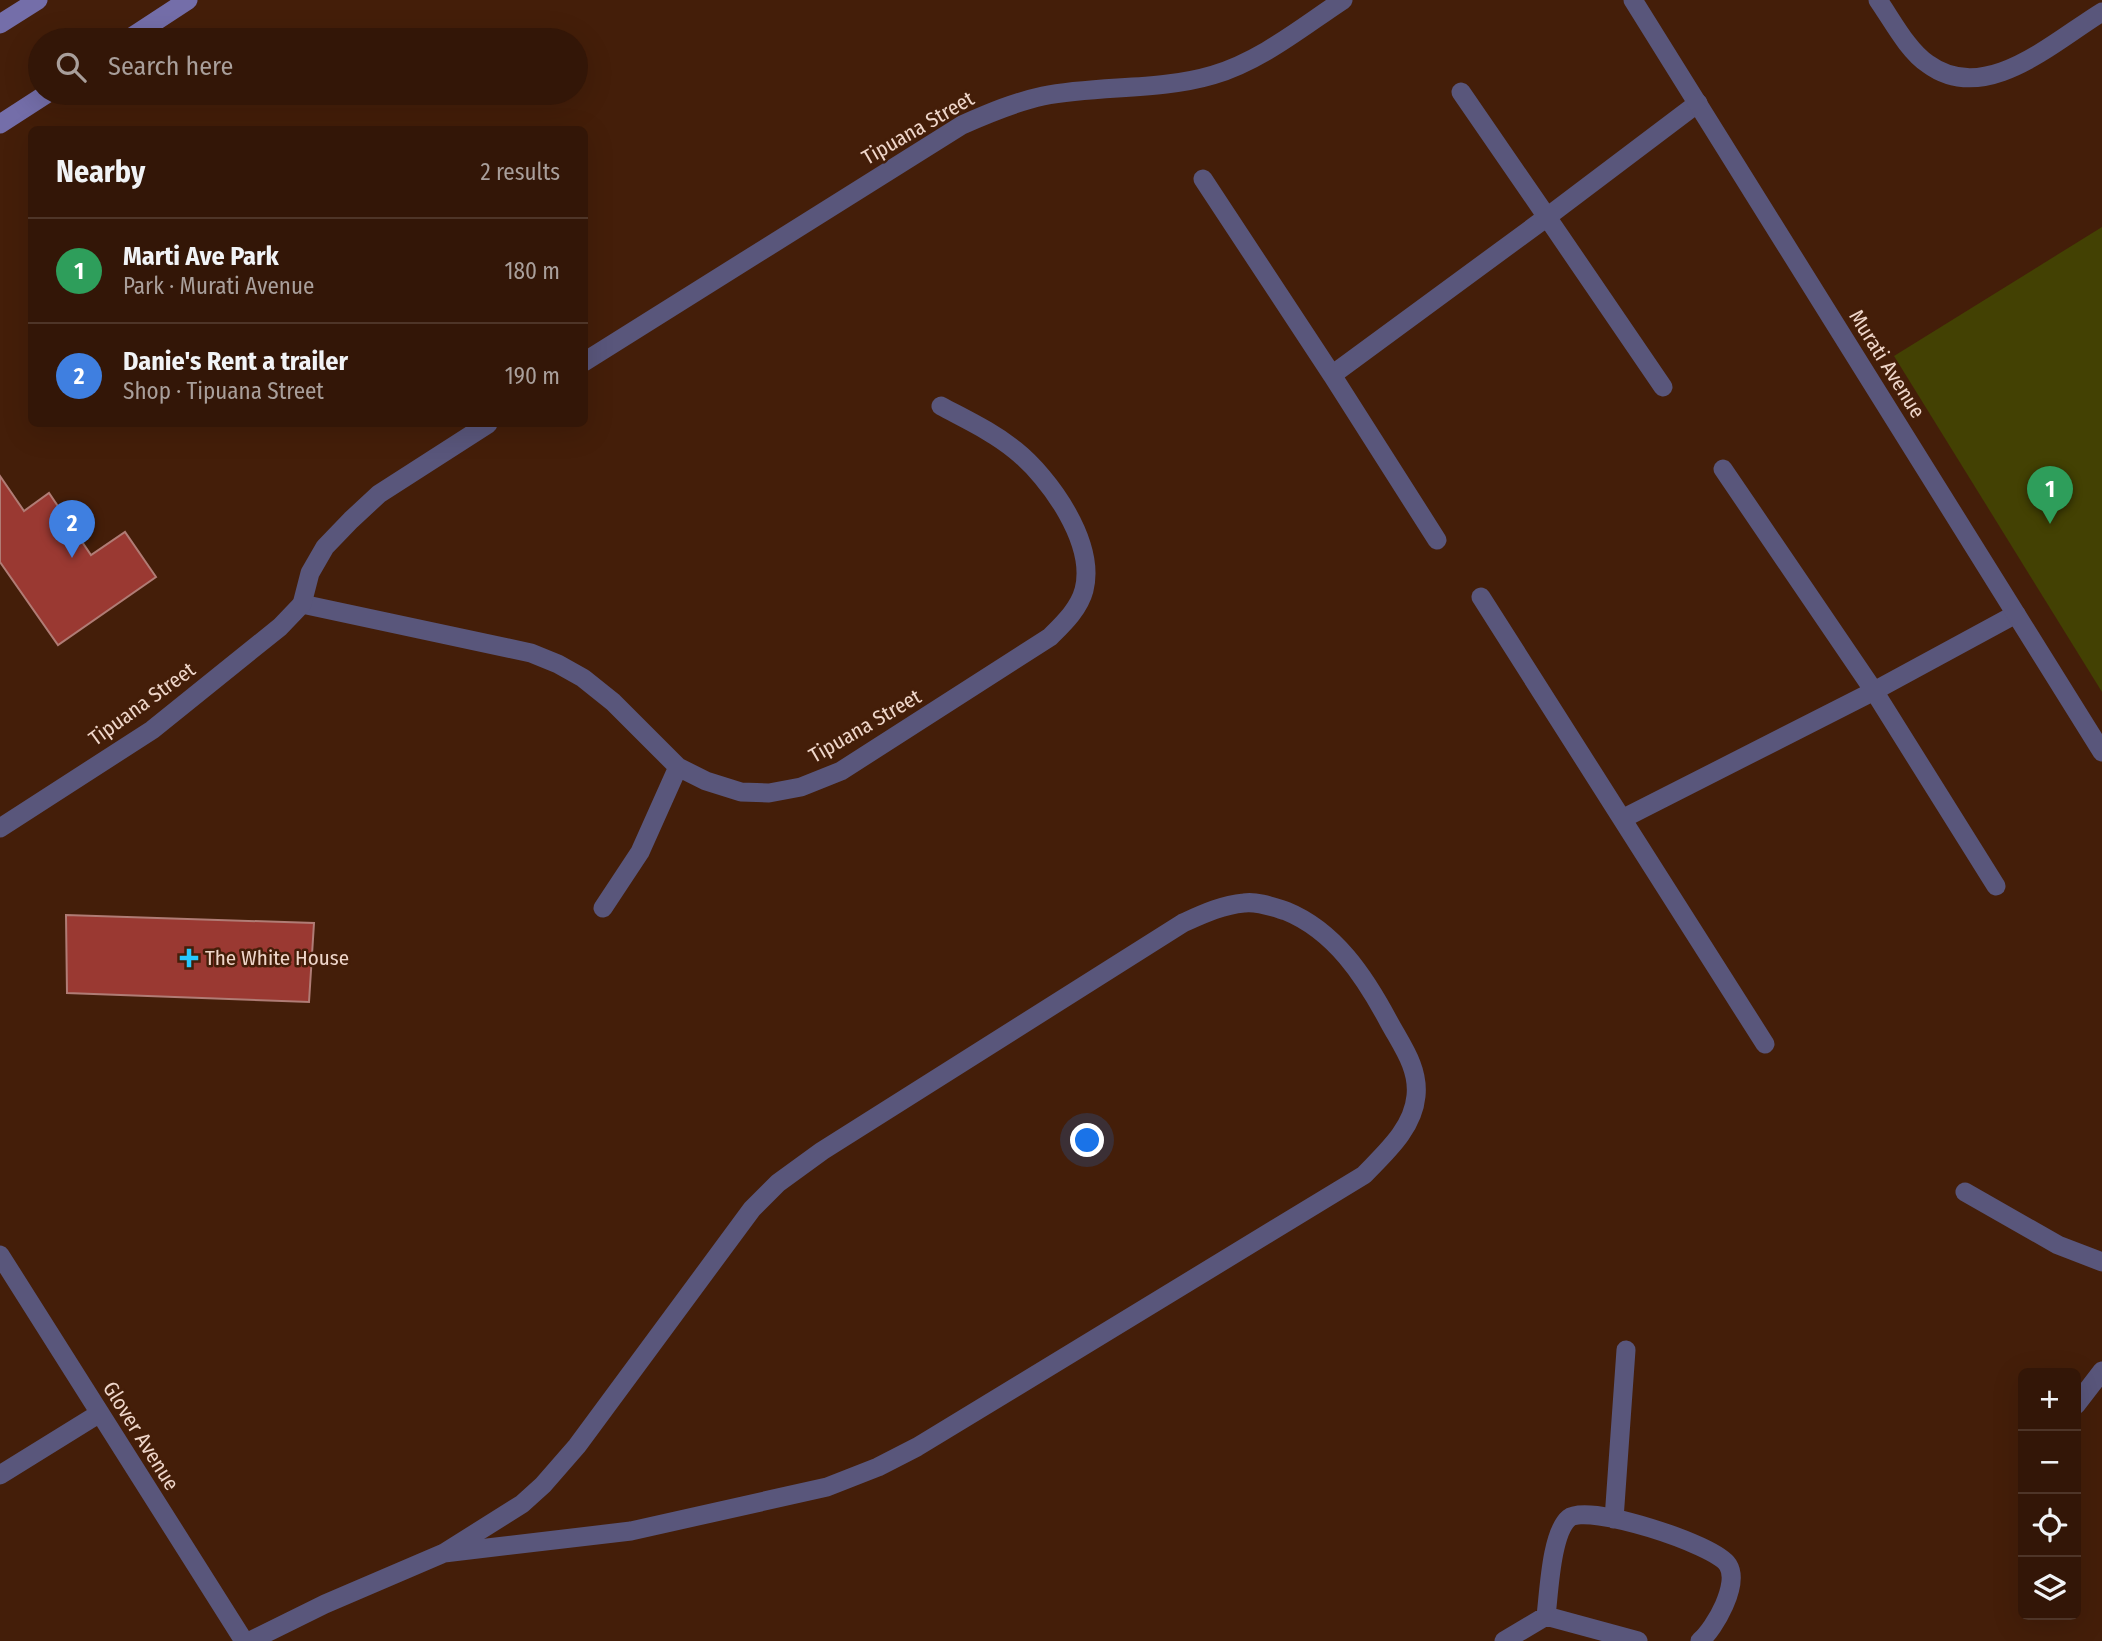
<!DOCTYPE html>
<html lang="en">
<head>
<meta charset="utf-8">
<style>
  body { margin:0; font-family:"Fira Sans Condensed",sans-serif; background:#3e2315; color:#f1f3f6 }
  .controls { position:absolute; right:21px; bottom:21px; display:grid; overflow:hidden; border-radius:10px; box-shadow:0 7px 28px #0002 }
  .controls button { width:63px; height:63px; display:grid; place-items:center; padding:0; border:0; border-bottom:2px solid #4e3528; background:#331607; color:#f1f3f6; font:35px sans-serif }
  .you { position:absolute; left:1088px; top:1141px; width:24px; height:24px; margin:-18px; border:5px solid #fff; border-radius:50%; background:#1a73e8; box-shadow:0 0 0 10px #1a73e833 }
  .badge { display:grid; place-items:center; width:46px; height:46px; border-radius:50%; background:#b45309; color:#fff; font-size:23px; font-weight:700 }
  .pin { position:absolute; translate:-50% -58px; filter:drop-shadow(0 2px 4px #0008) }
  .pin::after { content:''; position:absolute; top:37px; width:24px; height:21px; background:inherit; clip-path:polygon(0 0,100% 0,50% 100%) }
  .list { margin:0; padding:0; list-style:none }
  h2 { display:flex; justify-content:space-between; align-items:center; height:91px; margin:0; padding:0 28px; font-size:30px }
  h2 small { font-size:23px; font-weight:400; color:#a99f9b }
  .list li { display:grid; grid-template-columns:46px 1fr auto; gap:21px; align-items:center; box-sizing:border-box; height:105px; padding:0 28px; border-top:2px solid #4e3528 }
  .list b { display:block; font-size:26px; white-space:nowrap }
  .list p { margin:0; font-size:23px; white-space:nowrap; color:#a99f9b }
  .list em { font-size:23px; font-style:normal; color:#a99f9b }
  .icon { flex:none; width:38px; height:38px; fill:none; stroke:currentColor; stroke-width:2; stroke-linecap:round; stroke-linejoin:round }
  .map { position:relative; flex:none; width:2102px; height:1641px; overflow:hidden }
  .search { position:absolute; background:#331607; box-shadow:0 7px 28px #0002; left:28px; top:28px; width:560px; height:77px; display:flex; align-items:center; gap:18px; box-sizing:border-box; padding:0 24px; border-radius:38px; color:#a99f9b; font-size:26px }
  .panel { position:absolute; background:#331607; box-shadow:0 7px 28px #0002; left:28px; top:126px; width:560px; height:301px; border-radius:10px }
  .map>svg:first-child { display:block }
  .green { fill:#434103 }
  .building { fill:#9a3932; stroke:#b07c75; stroke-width:2 }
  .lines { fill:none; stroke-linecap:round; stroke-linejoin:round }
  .service { stroke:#59567b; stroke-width:19 }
  .minor { stroke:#59567b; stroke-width:19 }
  .secondary { stroke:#746ea9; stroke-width:19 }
  .poi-dot { fill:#27c8ff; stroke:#441e09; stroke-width:2.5 }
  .labels { text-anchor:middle; stroke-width:5; stroke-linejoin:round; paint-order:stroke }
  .street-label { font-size:21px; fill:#efd6ca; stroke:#441e09 }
  .poi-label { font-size:21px; fill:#efd6ca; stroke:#441e09; text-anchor:start }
</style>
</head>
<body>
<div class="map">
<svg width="2102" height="1641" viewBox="0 0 2102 1641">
  <rect width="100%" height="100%" fill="#441e09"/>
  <path class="green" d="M 2102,227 L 2102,692 L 1894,356 Z"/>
  <path class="building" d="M 0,476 L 24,511 L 49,493 L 91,555 L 125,532 L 156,577 L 58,645 L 0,562 Z
    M 66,915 L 314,923 L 309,1002 L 67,993 Z"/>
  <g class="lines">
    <path class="service" d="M 1203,179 L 1332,375 L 1547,217 L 1461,92
      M 1332,375 L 1437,540
      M 1663,387 L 1547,217 L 1698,103
      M 1723,469 L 1874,691 L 1996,886
      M 1481,597 L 1765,1044
      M 302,604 L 531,653 L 558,664 L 583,678 L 613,702 L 678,767 L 706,781 L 741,792 L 769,793 L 801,787 L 841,771 L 1050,637 C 1063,624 1079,609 1084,590 C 1096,543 1050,478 1015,450 C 993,432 967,420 941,406
      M 1622,819 L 1874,691 L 2016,614
      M 603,908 L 640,852 L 678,767
      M 2076,1405 L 2102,1371"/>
    <path class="minor" d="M 1633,0 L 2102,752
      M 1878,0 C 1892,20 1908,51 1928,64 C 1985,106 2053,42 2102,12
      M 584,362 L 962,125 C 989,113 1015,102 1043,96 C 1099,85 1159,91 1213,75 C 1261,61 1302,27 1343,0
      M 0,828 L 152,730 L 280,627 L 302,604 L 310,573 L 325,547 L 351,520 L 379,494 L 488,424
      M 1965,1192 L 2058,1245 L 2102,1262
      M 0,1255 L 244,1641
      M 0,1475 L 100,1413
      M 1614,1519 L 1626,1350
      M 1546,1616 C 1549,1593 1551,1533 1569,1518 C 1587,1503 1715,1544 1728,1565 C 1740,1584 1715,1628 1700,1641
      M 250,1641 L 325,1604 L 444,1553 L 522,1504 L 543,1485 L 577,1446 L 752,1209 L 778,1183 L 822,1151 L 1183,923 C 1203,914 1222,905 1244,903 C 1257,901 1273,907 1286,911 C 1335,931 1365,977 1389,1022 C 1402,1046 1419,1068 1416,1096 C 1413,1129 1385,1153 1364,1175 L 917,1447 L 878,1467 L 827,1487 L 631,1531 L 444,1553
      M 1504,1641 L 1546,1616 L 1638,1641"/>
    <path class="secondary" d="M 0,24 L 38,0
      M 127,40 L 188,0
      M 0,124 L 48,93"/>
  </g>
  <path class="poi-dot" d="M185.5 947.5h7v7h7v7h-7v7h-7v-7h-7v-7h7z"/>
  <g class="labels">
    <g class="street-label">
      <text transform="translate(918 128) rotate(-30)" y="7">Tipuana Street</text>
      <text transform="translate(1887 364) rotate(58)" y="7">Murati Avenue</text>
      <text transform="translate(142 704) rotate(-36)" y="7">Tipuana Street</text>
      <text transform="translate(865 726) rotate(-30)" y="7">Tipuana Street</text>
      <text transform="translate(141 1436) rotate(58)" y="7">Glover Avenue</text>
    </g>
    <g class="poi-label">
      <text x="205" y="965">The White House</text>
    </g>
  </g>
</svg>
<div class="controls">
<button>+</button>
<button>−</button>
<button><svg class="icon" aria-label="locate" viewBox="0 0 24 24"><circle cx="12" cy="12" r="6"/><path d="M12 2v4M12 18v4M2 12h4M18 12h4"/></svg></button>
<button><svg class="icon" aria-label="layers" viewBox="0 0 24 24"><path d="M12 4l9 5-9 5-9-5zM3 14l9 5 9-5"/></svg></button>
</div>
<div class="you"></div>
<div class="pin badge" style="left:2050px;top:524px;background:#2e9e5b">1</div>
<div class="pin badge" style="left:72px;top:558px;background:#3f7fe0">2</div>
<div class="search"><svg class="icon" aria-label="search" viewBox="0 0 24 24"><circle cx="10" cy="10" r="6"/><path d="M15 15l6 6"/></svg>Search here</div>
<section class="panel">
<h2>Nearby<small>2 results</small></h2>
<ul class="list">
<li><span class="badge" style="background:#2e9e5b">1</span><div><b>Marti Ave Park</b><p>Park · Murati Avenue</p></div><em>180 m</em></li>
<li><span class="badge" style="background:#3f7fe0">2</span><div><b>Danie's Rent a trailer</b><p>Shop · Tipuana Street</p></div><em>190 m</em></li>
</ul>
</section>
</div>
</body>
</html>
